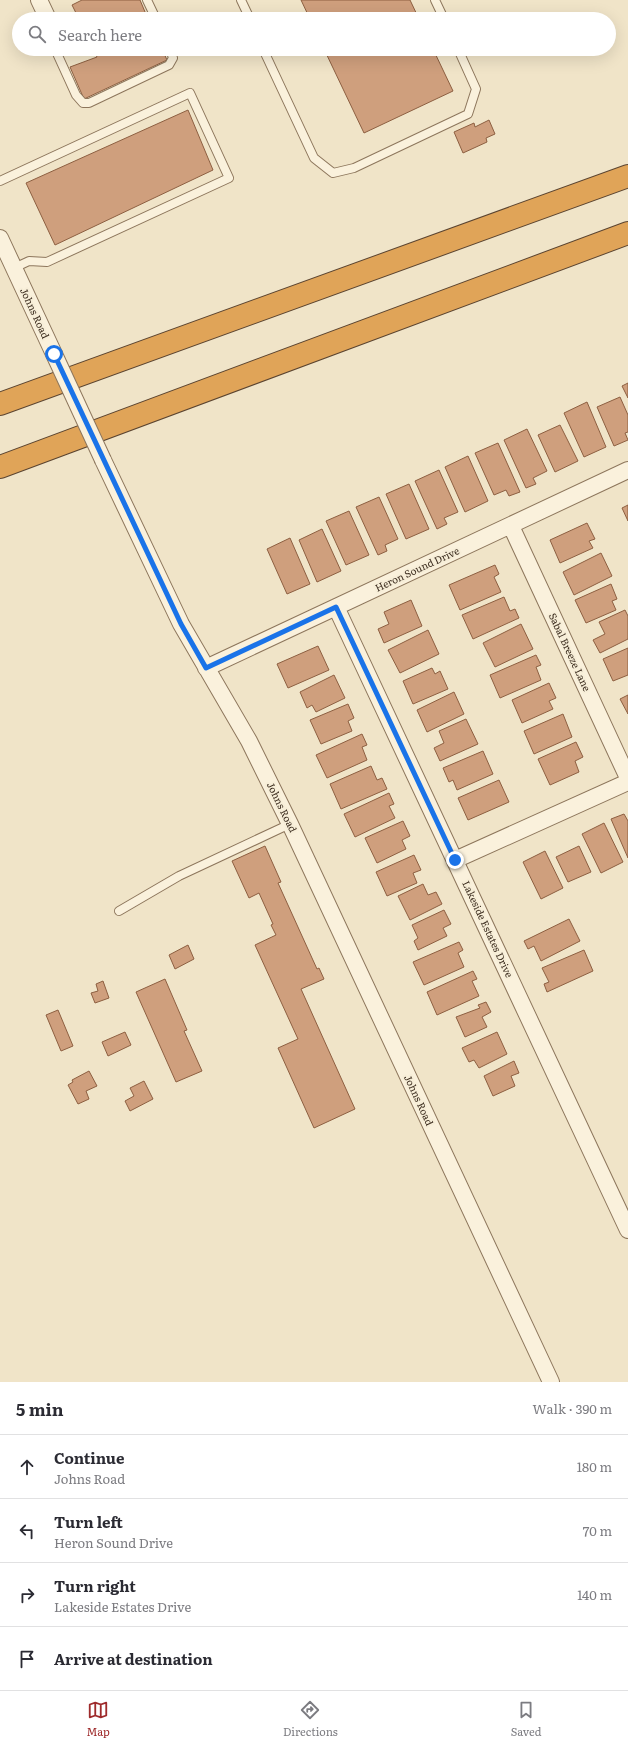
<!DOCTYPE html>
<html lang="en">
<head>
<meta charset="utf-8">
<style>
  body { margin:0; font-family:Literata,serif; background:#f7f7f7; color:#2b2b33 }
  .stop { position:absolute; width:12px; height:12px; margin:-9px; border:3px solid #1a73e8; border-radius:50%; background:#fff }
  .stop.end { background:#1a73e8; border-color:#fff; box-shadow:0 1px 4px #0008 }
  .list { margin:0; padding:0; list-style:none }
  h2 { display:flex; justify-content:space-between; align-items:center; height:52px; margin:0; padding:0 16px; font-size:17px }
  h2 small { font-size:13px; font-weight:400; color:#7c7c81 }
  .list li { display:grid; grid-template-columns:26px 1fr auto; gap:12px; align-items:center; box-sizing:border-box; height:64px; padding:0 16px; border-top:1px solid #e1e1e2 }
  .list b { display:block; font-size:15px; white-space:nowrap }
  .list p { margin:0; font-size:13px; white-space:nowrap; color:#7c7c81 }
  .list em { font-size:13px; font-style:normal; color:#7c7c81 }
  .icon { flex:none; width:22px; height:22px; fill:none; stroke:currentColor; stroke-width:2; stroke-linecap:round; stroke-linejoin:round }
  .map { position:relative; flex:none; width:628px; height:1382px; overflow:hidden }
  .search { position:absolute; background:#fff; box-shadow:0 4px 16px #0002; left:12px; right:12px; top:12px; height:44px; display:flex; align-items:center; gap:10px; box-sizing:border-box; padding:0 14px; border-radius:22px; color:#7c7c81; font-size:15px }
  .sheet { height:308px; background:#fff }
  nav { display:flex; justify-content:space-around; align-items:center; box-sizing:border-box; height:56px; border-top:1px solid #e1e1e2; background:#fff; font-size:11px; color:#7c7c81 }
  nav a { display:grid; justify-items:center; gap:2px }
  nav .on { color:#9e2a2b }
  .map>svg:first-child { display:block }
  .building { fill:#cf9f7d; stroke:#8d5f41 }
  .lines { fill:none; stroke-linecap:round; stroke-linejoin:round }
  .service-casing { stroke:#8d765c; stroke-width:10 }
  .minor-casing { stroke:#8d765c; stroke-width:18 }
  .motorway-casing { stroke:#5b4430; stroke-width:24 }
  .service { stroke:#faf1dc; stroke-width:8 }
  .minor { stroke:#faf1dc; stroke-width:16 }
  .motorway { stroke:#e0a458; stroke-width:22 }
  .minor-bridge-casing { stroke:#8d765c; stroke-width:18; stroke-linecap:butt }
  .minor-bridge { stroke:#faf1dc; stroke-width:16 }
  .route { stroke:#1a73e8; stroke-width:5 }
  .labels { text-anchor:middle; stroke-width:4; stroke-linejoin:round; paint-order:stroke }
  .street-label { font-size:10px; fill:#3d2e20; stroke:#f7eed8 }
</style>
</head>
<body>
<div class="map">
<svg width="628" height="1382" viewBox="0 0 628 1382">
  <rect width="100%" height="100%" fill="#f0e4c8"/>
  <path class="building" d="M 82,0 L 140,0 L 148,19 L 79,19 L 72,5 Z
    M 301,0 L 410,0 L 419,19 L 310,19 Z
    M 93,49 L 162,49 L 167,60 L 84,99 L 70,67 L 97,57 Z
    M 324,49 L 433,49 L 453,91 L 364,133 Z
    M 188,110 L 213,170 L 55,245 L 26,183 Z
    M 489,120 L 495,134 L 486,138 L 487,142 L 463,153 L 454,132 L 474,123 L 475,127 Z
    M 628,383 L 628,398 L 622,386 Z
    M 620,397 L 628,415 L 628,432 L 625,433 L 628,440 L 614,446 L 597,407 Z
    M 587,402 L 606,447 L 584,457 L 564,413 Z
    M 560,425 L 578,461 L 555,472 L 538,435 Z
    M 527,429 L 547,471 L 533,478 L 536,484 L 526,488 L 504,440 Z
    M 498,443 L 520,492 L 509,496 L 506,490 L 494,495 L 475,453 Z
    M 468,456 L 488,501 L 465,512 L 445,467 Z
    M 439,470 L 458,512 L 444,518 L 447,524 L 437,529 L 415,481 Z
    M 409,484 L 429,529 L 406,539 L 386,494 Z
    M 379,497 L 398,539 L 385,545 L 387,551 L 378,555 L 356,507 Z
    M 628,505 L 628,521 L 622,508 Z
    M 349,511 L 369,555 L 346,565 L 326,521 Z
    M 587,523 L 595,539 L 589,541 L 593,548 L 560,563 L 550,540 Z
    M 322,529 L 341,571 L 317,582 L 299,540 Z
    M 290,538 L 310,584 L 287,594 L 267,549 Z
    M 601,553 L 612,576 L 574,595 L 563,572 Z
    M 495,565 L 499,574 L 494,577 L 501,592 L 460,610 L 449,585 Z
    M 611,584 L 617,599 L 612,601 L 616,610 L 586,623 L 575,600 Z
    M 504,597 L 510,611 L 515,609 L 519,618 L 473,639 L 462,615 Z
    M 411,600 L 422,626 L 384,643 L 378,629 L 389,624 L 384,612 Z
    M 625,610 L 628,616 L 628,639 L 600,653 L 593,640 L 605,634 L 599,622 Z
    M 521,624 L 533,649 L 495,667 L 483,643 Z
    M 428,630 L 439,654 L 400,673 L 388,650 Z
    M 318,646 L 329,670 L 288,688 L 277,664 Z
    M 628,648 L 628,675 L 613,681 L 603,659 Z
    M 536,655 L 541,665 L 536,667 L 541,680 L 500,698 L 490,675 Z
    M 432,668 L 435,674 L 440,671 L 448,689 L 413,704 L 403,681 Z
    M 334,675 L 345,698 L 316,712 L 312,705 L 307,708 L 300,692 Z
    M 549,683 L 556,698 L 549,701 L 553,709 L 522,723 L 512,700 Z
    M 454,692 L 464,714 L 427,732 L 417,710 Z
    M 628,695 L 628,714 L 620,699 Z
    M 348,704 L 354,718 L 348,721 L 352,731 L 321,744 L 310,720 Z
    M 563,714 L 572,737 L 534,754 L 524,731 Z
    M 466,719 L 478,744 L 440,761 L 434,748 L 444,743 L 439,731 Z
    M 362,734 L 367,745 L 362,747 L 367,760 L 327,778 L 316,755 Z
    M 576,742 L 583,757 L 575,761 L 579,772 L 550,785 L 538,759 Z
    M 483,751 L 493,774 L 457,790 L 453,780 L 449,782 L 443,768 Z
    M 371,766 L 377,780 L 382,778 L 387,789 L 341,809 L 330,784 Z
    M 499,780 L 509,802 L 468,820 L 458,798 Z
    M 389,793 L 394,804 L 389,806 L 395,818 L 355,837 L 344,814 Z
    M 624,814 L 628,821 L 628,858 L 611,819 Z
    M 403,821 L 410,836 L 402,840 L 406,849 L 377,863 L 365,838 Z
    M 604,823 L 623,862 L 601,873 L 582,834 Z
    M 265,846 L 281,882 L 278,883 L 317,969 L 319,968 L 324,979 L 301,989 L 355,1109 L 314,1128 L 278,1048 L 298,1039 L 255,945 L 276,935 L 271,925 L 273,924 L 259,893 L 249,898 L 232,861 Z
    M 579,846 L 591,872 L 568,882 L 556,857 Z
    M 545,851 L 563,888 L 541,899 L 523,862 Z
    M 414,855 L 421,870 L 413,873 L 417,883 L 387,896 L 376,872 Z
    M 423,884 L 428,895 L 436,892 L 442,904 L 410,920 L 398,896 Z
    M 444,910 L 451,924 L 443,928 L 447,936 L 418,950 L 414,941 L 418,938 L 412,925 Z
    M 569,919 L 580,941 L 541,961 L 534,946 L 528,949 L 524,941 Z
    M 459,942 L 463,950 L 458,953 L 464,967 L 424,985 L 413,962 Z
    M 188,945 L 194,959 L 175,969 L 169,955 Z
    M 584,950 L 593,971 L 547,992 L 544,984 L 549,982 L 542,968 Z
    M 473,971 L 477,979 L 472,981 L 479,996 L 437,1015 L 427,992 Z
    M 165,979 L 187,1030 L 184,1031 L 202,1071 L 176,1082 L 136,992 Z
    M 103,981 L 109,998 L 95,1003 L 91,993 L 98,991 L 96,984 Z
    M 486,1002 L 491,1012 L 482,1017 L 487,1027 L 465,1037 L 456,1017 L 480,1008 L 478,1005 Z
    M 58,1010 L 73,1046 L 61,1051 L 46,1015 Z
    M 125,1032 L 131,1045 L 108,1056 L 102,1042 Z
    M 497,1032 L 507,1054 L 479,1068 L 474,1060 L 469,1062 L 462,1048 Z
    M 514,1061 L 519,1073 L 511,1076 L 515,1086 L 493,1096 L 484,1076 Z
    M 89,1071 L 97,1086 L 86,1091 L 89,1099 L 78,1104 L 68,1085 L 73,1082 L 72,1080 Z
    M 144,1081 L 153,1099 L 130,1111 L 125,1101 L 134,1096 L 130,1088 Z"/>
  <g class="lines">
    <defs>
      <path id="service" d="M 147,0 L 156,19
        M 241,0 L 250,19
        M 435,0 L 444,19
        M 55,49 L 76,95 L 83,103 L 89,103 L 169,65 L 173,58 L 170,49
        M 263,49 L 314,158 L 333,173 L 354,168 L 468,114 L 476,89 L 458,49
        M 0,181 L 190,93 L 229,178 L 47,262 L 29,261 L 14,268
        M 119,911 L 179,876 L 290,824"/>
      <path id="minor" d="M 39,0 L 48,19
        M 0,238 L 54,354
        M 103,460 L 181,624 L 249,741 L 290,824 L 551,1382
        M 511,526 L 628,778
        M 336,607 L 628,1230
        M 206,668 L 628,470
        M 455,860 L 628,782"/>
      <path id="motorway" d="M 0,404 L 628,176
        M 0,467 L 628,233"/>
    </defs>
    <use href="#service" class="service-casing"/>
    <use href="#minor" class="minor-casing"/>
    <use href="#motorway" class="motorway-casing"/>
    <use href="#service" class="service"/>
    <use href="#minor" class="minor"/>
    <use href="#motorway" class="motorway"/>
    <defs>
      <path id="minor-bridge" d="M 54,354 L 103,460"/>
    </defs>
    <use href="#minor-bridge" class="minor-bridge-casing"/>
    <use href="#minor-bridge" class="minor-bridge"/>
  </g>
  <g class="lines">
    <path class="route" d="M 54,354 L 181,624 L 206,668 L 336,607 L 455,860"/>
  </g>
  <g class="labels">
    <g class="street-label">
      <text transform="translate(35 313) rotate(65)" y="4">Johns Road</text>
      <text transform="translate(417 569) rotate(-25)" y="4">Heron Sound Drive</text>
      <text transform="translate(570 652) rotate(65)" y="4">Sabal Breeze Lane</text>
      <text transform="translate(282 807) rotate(64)" y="4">Johns Road</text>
      <text transform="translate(488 929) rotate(65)" y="4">Lakeside Estates Drive</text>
      <text transform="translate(419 1100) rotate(65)" y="4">Johns Road</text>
    </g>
  </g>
</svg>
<div class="stop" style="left:54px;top:354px"></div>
<div class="stop end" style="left:455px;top:860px"></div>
<div class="search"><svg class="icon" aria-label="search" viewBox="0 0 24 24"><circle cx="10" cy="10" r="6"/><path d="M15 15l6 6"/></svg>Search here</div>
</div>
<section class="sheet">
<h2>5 min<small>Walk · 390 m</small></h2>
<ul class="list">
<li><svg class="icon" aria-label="ahead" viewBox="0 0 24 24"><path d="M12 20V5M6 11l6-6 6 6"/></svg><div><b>Continue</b><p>Johns Road</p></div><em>180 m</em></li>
<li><svg class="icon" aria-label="left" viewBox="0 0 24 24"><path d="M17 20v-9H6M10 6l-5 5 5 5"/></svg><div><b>Turn left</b><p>Heron Sound Drive</p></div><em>70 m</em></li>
<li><svg class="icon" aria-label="right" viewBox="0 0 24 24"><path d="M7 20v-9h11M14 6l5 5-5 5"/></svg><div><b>Turn right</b><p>Lakeside Estates Drive</p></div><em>140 m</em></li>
<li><svg class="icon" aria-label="arrive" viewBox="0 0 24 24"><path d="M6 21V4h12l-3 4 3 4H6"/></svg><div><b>Arrive at destination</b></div></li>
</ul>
</section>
<nav>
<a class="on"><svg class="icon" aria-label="map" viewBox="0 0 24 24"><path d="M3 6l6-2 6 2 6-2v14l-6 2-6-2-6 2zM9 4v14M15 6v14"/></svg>Map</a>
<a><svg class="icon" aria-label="directions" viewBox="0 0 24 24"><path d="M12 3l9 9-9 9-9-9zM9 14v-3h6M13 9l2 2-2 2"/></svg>Directions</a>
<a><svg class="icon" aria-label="saved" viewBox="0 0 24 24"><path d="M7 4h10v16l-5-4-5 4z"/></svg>Saved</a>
</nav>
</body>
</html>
